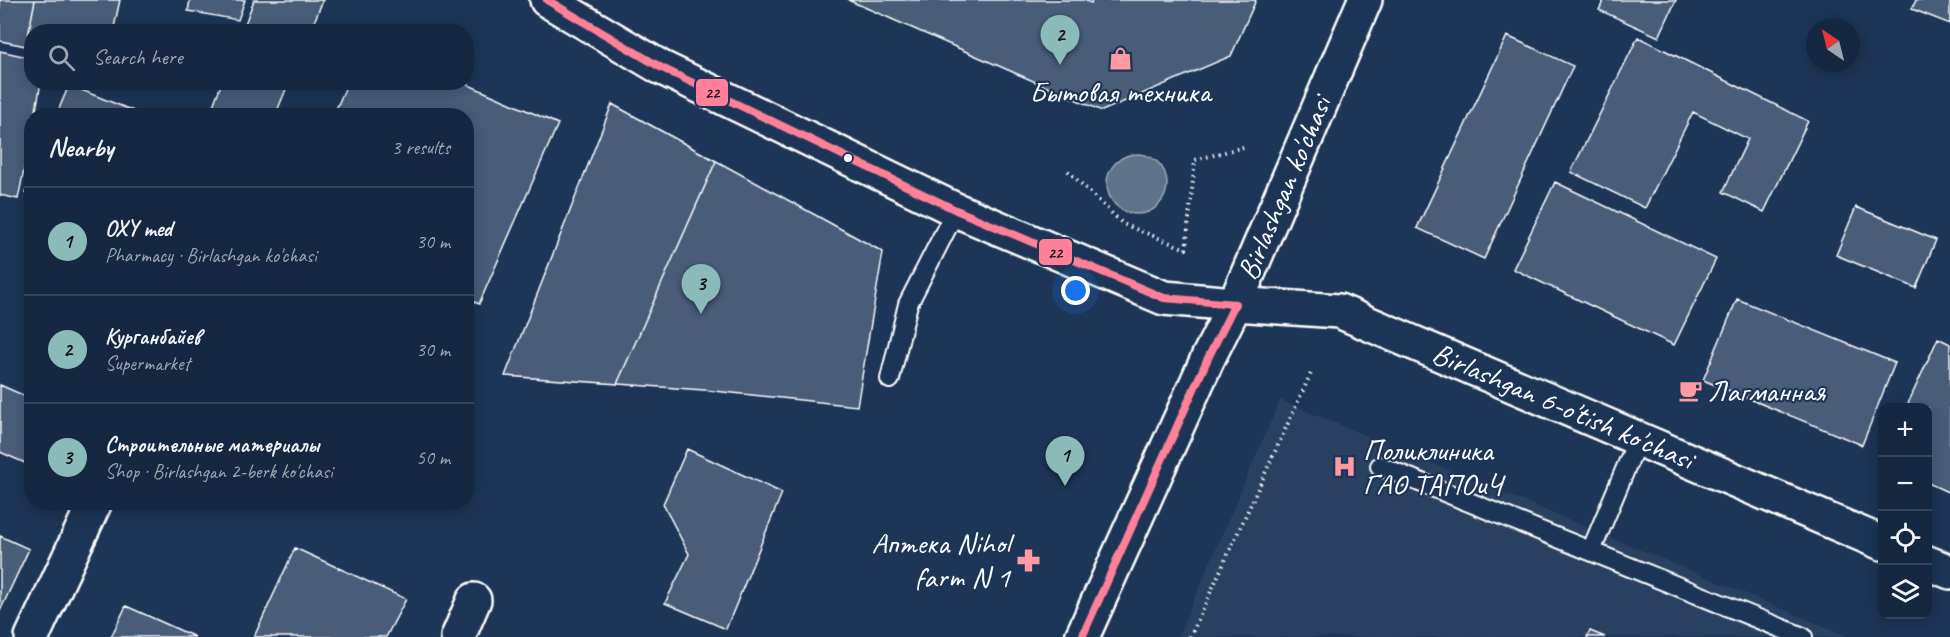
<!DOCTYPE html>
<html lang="en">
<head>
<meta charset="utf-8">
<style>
  body { margin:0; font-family:Caveat,sans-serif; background:#23344c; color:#f1f3f6 }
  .controls { position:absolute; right:18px; bottom:18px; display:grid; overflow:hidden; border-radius:12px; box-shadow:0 3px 15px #0003 }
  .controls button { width:54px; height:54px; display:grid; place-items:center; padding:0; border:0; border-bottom:2px solid #35445a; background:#162841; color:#f1f3f6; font:30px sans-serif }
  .compass { position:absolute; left:1806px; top:18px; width:54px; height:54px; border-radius:50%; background:#162841; box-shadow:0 3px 15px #0003; rotate:325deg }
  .you { position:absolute; left:1076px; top:291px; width:21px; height:21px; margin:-15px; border:4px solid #fff; border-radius:50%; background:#1a73e8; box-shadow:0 0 0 9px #1a73e833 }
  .badge { display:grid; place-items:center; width:39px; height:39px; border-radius:50%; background:#8bbbb9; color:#111; font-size:20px; font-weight:700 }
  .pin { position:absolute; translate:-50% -50px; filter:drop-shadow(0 2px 3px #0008) }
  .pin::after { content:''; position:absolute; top:32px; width:21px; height:18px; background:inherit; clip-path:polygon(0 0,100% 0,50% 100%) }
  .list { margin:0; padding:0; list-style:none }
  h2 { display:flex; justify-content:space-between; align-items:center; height:78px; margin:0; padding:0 24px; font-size:26px }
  h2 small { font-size:20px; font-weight:400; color:#9ea6b1 }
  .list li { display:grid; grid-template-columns:39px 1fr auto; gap:18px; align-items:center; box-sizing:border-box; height:108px; padding:0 24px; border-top:2px solid #35445a }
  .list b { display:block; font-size:22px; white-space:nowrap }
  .list p { margin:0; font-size:20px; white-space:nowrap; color:#9ea6b1 }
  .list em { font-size:20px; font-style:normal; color:#9ea6b1 }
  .icon { flex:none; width:33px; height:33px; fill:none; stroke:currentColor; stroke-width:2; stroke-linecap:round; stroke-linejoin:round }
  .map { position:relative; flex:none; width:1950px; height:637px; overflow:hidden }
  .search { position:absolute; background:#162841; box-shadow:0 3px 15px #0003; left:24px; top:24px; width:450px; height:66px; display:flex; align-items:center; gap:15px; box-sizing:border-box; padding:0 21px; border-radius:24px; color:#9ea6b1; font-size:22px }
  .panel { position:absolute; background:#162841; box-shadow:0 3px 15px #0003; left:24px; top:108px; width:450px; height:402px; border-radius:24px }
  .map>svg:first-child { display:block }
  .built { fill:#2a4161 }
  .water { fill:#617289; stroke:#a0aab8; stroke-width:1.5 }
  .building { fill:#4a5d79; stroke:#fff; stroke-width:1.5 }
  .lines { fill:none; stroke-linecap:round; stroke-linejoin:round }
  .lane-casing { stroke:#fff; stroke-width:22 }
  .street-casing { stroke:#fff; stroke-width:38 }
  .secondary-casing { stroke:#fff; stroke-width:38 }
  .path { stroke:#fff; stroke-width:4; stroke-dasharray:1.5 4.5; stroke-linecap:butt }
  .lane { stroke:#1d3557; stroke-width:18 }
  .street { stroke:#1d3557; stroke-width:33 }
  .secondary { stroke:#1d3557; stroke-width:33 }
  .bus-1-casing { stroke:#1d3557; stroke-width:12 }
  .bus-1 { stroke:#ff8098; stroke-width:8 }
  .bus-dot { fill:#fff; stroke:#1d3557; stroke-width:2 }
  .labels { text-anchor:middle; stroke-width:4.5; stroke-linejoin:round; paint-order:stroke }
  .poi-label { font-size:30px; fill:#fff; stroke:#1d3557; text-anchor:start }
  .street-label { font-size:30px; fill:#fff; stroke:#1d3557 }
  .line-badge { stroke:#1d3557; stroke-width:2 }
  .pale-badge-label { font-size:16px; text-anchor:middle; font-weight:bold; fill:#111 }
</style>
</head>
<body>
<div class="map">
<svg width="1950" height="637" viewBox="0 0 1950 637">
  <rect width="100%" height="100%" fill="#1d3557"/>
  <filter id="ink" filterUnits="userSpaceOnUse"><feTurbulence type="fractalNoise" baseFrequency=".0167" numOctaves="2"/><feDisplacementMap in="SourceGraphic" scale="12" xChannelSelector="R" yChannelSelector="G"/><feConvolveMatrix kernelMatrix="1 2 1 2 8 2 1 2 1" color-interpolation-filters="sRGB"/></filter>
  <g filter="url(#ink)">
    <path class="built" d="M 1280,400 L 1850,637 L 1178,637 Z"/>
    <path class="water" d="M1107 184a30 30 0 1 1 60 0a30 30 0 1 1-60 0Z"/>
    <path class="building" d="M 0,0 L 35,0 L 26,46 L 0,41 Z
      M 35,0 L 120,0 L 113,32 L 32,32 L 32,47 L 26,46 Z
      M 190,0 L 245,0 L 238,20 L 188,11 Z
      M 254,0 L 323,0 L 310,32 L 242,32 Z
      M 848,0 L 1084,0 L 1091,3 L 1092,0 L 1256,0 L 1231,56 L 1102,111 Z
      M 1604,0 L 1676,0 L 1659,37 L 1599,10 Z
      M 1916,0 L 1950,0 L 1950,24 L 1912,9 Z
      M 1507,36 L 1573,66 L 1484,259 L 1417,228 Z
      M 1638,37 L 1808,121 L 1764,212 L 1723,192 L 1748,139 L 1693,112 L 1645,208 L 1571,172 Z
      M 0,51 L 32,58 L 32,82 L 41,82 L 35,116 L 32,116 L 32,131 L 18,199 L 0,195 Z
      M 222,82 L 289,82 L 275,116 L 209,116 Z
      M 348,82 L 462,82 L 558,124 L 479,304 L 466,298 L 466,116 L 333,116 Z
      M 69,85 L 146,116 L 56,116 Z
      M 612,104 L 883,252 L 857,406 L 704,390 L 505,376 Z
      M 612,104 L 716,161 L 617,384 L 505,376 Z
      M 32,177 L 32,196 L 25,193 Z
      M 1555,182 L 1716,259 L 1674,345 L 1513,269 Z
      M 1856,207 L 1936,240 L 1916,288 L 1836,255 Z
      M 1737,299 L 1895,363 L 1862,445 L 1703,380 Z
      M 1938,338 L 1950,344 L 1950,493 L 1928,483 L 1928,408 L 1906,408 Z
      M 0,385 L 32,399 L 32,466 L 0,452 Z
      M 687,449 L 782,493 L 726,629 L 665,603 L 689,554 L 663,504 Z
      M 0,536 L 29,549 L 0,611 Z
      M 295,548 L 406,599 L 386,637 L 254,637 Z
      M 126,606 L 195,637 L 111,637 Z
      M 1590,631 L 1605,637 L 1587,637 Z"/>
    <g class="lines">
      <defs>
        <path id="lane" d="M 890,379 L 908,304 L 956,210
          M 1380,466 L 1803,637
          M 1591,551 L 1638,439"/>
        <path id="street" d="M 1235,304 L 1339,311 L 1882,543
          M 1928,563 L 1950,572
          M 32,637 L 95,502
          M 458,637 L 474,600"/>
        <path id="secondary" d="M 547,0 L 660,67 L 956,210 L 1164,298 L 1235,304
          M 1082,637 L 1208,358 L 1235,304 L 1365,0"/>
      </defs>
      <use href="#lane" class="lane-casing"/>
      <use href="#street" class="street-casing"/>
      <use href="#secondary" class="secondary-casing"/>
      <path class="path" d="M 1068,171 L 1123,224 L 1186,249 L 1195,160 L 1247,146
        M 1190,637 L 1312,371"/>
      <use href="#lane" class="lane"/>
      <use href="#street" class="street"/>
      <use href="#secondary" class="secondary"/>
      <defs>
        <path id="bus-1" d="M 547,0 L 660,67 L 956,210 L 1164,298 L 1235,304
          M 1082,637 L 1208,358 L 1235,304"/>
      </defs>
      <use href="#bus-1" class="bus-1-casing"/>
      <use href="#bus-1" class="bus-1"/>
    </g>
  </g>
  <defs>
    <symbol id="shop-bare" viewBox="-9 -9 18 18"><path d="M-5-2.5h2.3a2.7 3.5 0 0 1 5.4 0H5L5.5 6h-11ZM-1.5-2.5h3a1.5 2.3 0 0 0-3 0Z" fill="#ff9aa2" stroke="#1d3557" stroke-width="2.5" paint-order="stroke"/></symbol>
    <symbol id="cafe-bare" viewBox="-9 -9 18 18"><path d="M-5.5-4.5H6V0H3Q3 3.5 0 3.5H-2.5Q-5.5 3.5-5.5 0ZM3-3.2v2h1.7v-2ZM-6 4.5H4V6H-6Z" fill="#ff9aa2" stroke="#1d3557" stroke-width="2.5" paint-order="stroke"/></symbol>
    <symbol id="hospital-bare" viewBox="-9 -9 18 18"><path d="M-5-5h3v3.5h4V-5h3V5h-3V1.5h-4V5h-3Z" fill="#ff9aa2" stroke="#1d3557" stroke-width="2.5" paint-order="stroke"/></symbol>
    <symbol id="pharmacy-bare" viewBox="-9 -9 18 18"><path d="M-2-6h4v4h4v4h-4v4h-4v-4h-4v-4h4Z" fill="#ff9aa2" stroke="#1d3557" stroke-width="2.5" paint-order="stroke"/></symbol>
  </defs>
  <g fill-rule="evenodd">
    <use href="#shop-bare" x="1104" y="42" width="33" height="33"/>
    <use href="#cafe-bare" x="1674" y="374" width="33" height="33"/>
    <use href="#hospital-bare" x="1328" y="450" width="33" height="33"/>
    <use href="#pharmacy-bare" x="1012" y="544" width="33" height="33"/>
  </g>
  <circle class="bus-dot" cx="848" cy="158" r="5"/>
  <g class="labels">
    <g class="poi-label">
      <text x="1120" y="102" text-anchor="middle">Бытовая техника</text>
      <text x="1708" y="401">Лагманная</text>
      <text x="1363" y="460">Поликлиника<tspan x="1363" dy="34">ГАО ТАПОиЧ</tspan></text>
      <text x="1010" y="553" text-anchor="end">Аптека Nihol<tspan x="1010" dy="34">farm N 1</tspan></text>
    </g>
    <g class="street-label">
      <text transform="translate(1284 188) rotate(-67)" y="10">Birlashgan ko'chasi</text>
      <text transform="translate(1563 406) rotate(23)" y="10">Birlashgan 6-o'tish ko'chasi</text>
    </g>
  </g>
  <g class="line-badge">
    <rect x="695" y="78" width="34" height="29" rx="6" fill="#ff8098"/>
    <rect x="1038" y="238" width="35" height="28" rx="6" fill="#ff8098"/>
  </g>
  <g class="pale-badge-label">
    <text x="712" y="98">22</text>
    <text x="1055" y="258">22</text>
  </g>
</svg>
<div class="controls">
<button>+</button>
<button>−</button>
<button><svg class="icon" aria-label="locate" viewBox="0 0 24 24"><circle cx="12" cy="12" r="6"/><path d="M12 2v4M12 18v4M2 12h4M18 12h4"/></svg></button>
<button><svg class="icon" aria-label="layers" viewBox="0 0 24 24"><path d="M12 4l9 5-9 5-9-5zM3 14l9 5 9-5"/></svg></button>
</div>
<svg class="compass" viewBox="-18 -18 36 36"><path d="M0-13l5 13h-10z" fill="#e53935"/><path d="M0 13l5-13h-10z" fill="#9ea6b1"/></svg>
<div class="you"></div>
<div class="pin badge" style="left:1065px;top:486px">1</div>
<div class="pin badge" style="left:1060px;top:65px">2</div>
<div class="pin badge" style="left:701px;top:314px">3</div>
<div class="search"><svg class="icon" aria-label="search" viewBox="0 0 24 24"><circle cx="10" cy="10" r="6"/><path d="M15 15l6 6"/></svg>Search here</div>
<section class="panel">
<h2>Nearby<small>3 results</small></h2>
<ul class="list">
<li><span class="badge">1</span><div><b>OXY med</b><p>Pharmacy · Birlashgan ko'chasi</p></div><em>30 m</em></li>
<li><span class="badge">2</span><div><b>Курганбайев</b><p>Supermarket</p></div><em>30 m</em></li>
<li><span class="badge">3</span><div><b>Строительные материалы</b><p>Shop · Birlashgan 2-berk ko'chasi</p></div><em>50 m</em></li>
</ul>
</section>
</div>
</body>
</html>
